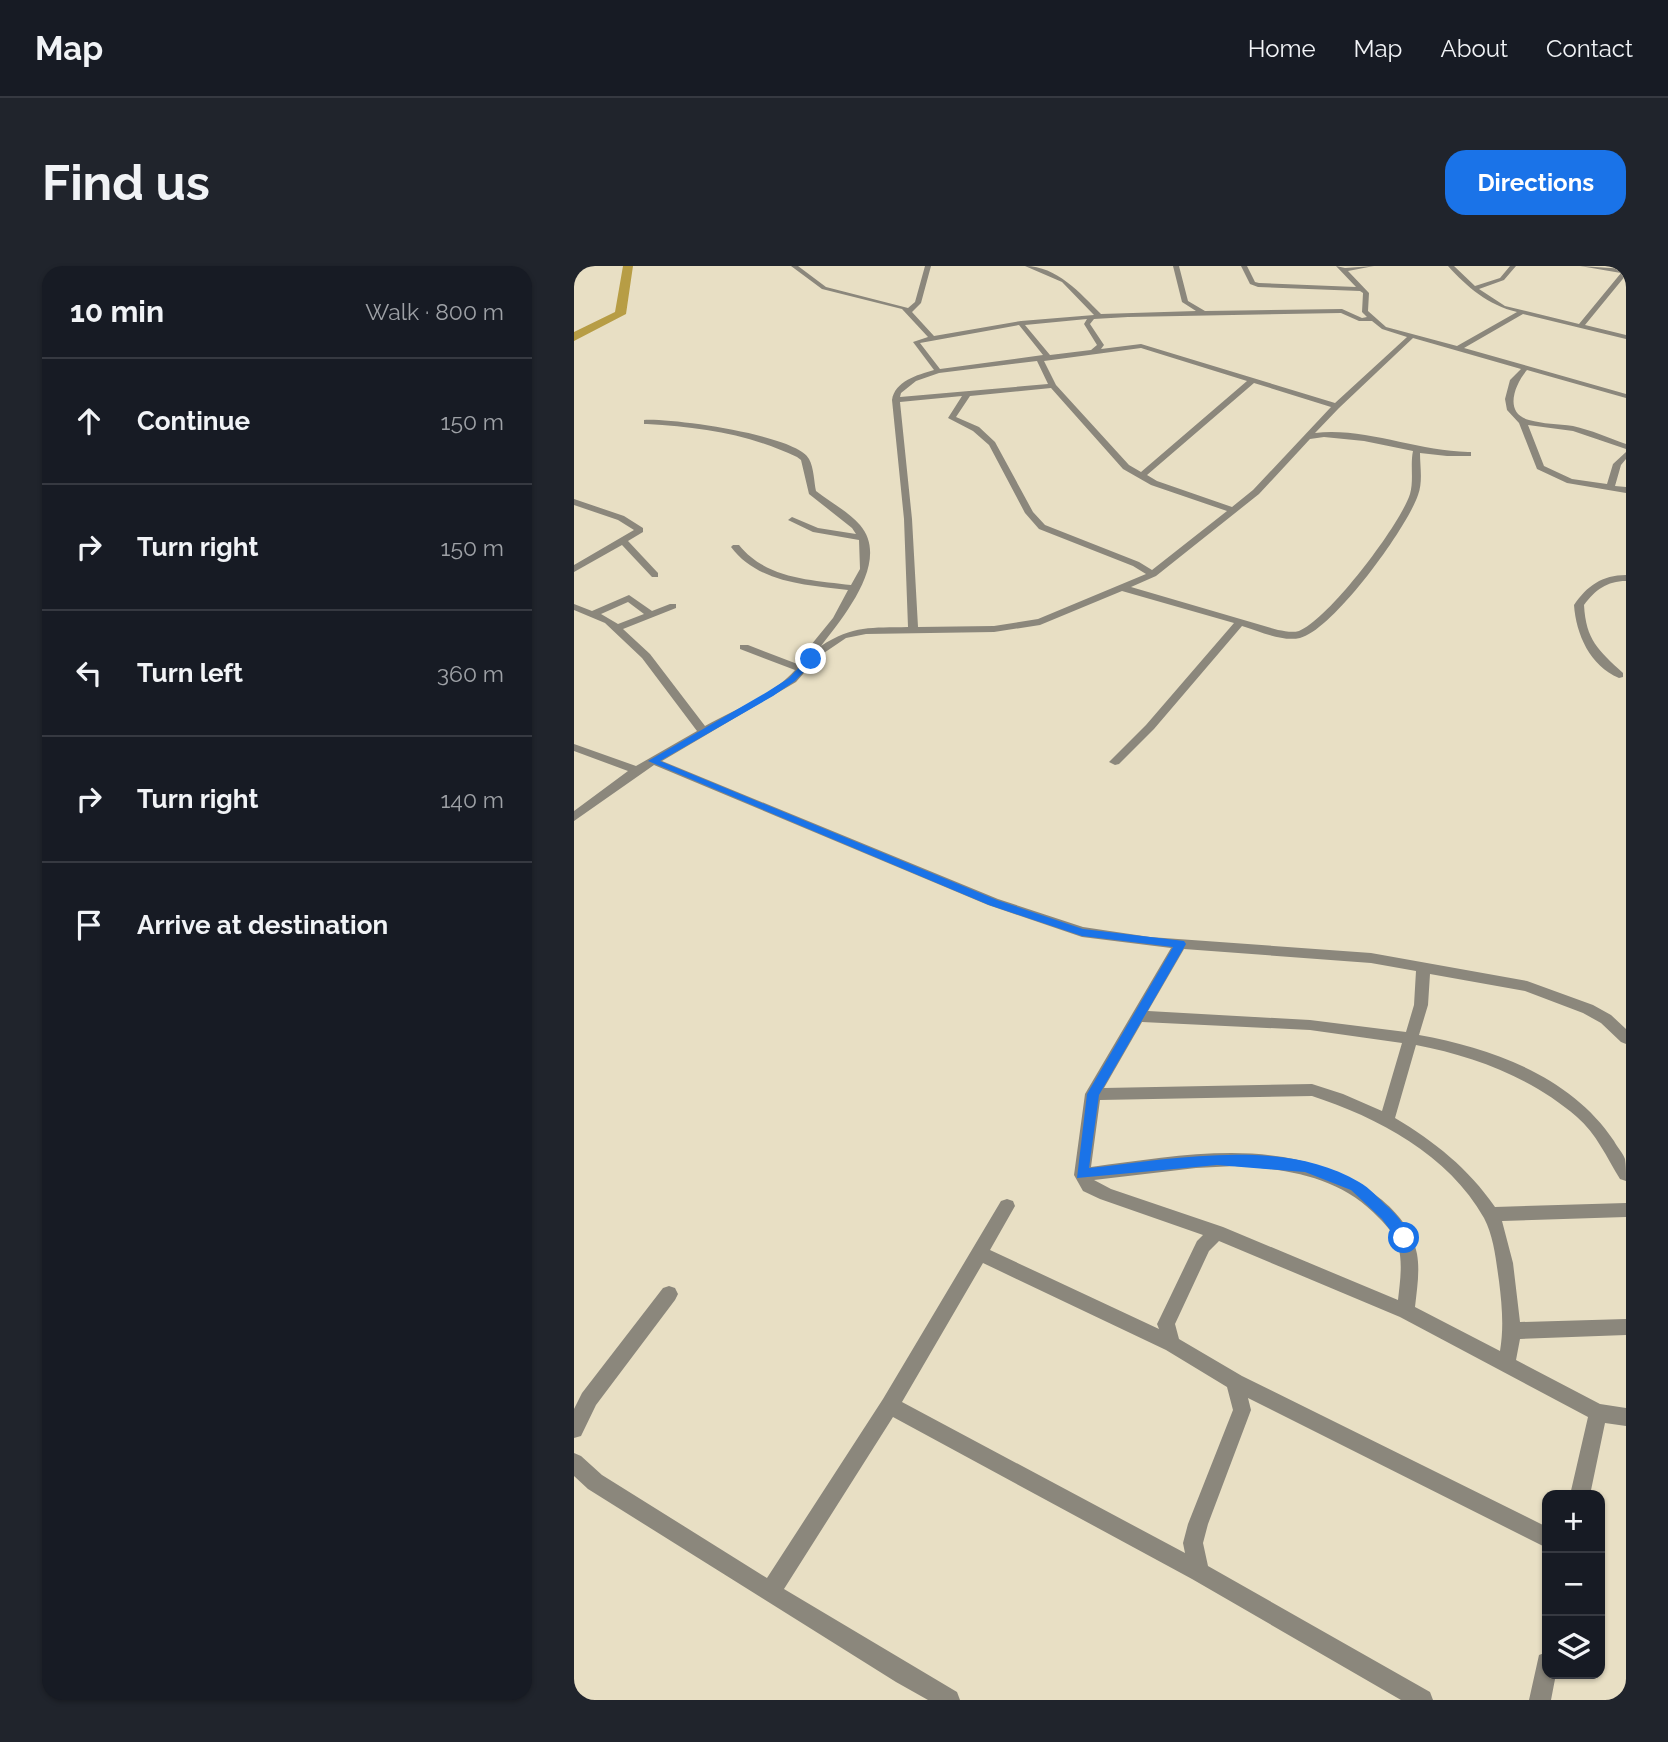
<!DOCTYPE html>
<html lang="en">
<head>
<meta charset="utf-8">
<style>
  body { margin:0; font-family:Raleway,sans-serif; background:#20242c; color:#f1f3f6 }
  .controls { position:absolute; right:21px; bottom:21px; display:grid; overflow:hidden; border-radius:14px; box-shadow:0 2px 5px #0004 }
  .controls button { width:63px; height:63px; display:grid; place-items:center; padding:0; border:0; border-bottom:2px solid #363941; background:#171b24; color:#f1f3f6; font:35px sans-serif }
  .stop { position:absolute; width:21px; height:21px; margin:-16px; border:5px solid #1a73e8; border-radius:50%; background:#fff }
  .stop.end { background:#1a73e8; border-color:#fff; box-shadow:0 2px 7px #0008 }
  .list { margin:0; padding:0; list-style:none }
  h2 { display:flex; justify-content:space-between; align-items:center; height:91px; margin:0; padding:0 28px; font-size:30px }
  h2 small { font-size:23px; font-weight:400; color:#9ea1a6 }
  .list li { display:grid; grid-template-columns:46px 1fr auto; gap:21px; align-items:center; box-sizing:border-box; height:126px; padding:0 28px; border-top:2px solid #363941 }
  .list b { display:block; font-size:26px; white-space:nowrap }
  .list em { font-size:23px; font-style:normal; color:#9ea1a6 }
  .icon { flex:none; width:38px; height:38px; fill:none; stroke:currentColor; stroke-width:2; stroke-linecap:round; stroke-linejoin:round }
  .map { position:relative; flex:none; width:1052px; height:1434px; overflow:hidden; border-radius:21px }
  header { display:flex; align-items:center; gap:42px; box-sizing:border-box; height:98px; padding:0 35px; background:#171b24; border-bottom:2px solid #363941 }
  header strong { font-size:33px }
  nav { display:flex; gap:38px; margin-inline-start:auto; font-size:24px }
  .intro { display:flex; align-items:center; justify-content:space-between; box-sizing:border-box; height:168px; padding:0 42px }
  h1 { margin:0; font-size:49px }
  .button { padding:18px 32px; border-radius:21px; background:#1a73e8; color:#fff; font-size:24px; font-weight:700 }
  main { display:flex; gap:42px; padding:0 42px }
  aside { flex:1; background:#171b24; border-radius:21px; box-shadow:0 2px 5px #0004 }
  .map>svg:first-child { display:block }
  .lines { fill:none; stroke-linecap:round; stroke-linejoin:round }
  .river { fill:#b79d45; fill-rule:evenodd }
  .minor { fill:#8b877c; fill-rule:evenodd }
  .route { fill:#1a73e8 }
</style>
</head>
<body>
<header>
<strong>Map</strong>
<nav><a>Home</a><a>Map</a><a>About</a><a>Contact</a></nav>
</header>
<div class="intro"><h1>Find us</h1><a class="button">Directions</a></div>
<main>
<aside>
<h2>10 min<small>Walk · 800 m</small></h2>
<ul class="list">
<li><svg class="icon" aria-label="ahead" viewBox="0 0 24 24"><path d="M12 20V5M6 11l6-6 6 6"/></svg><div><b>Continue</b></div><em>150 m</em></li>
<li><svg class="icon" aria-label="right" viewBox="0 0 24 24"><path d="M7 20v-9h11M14 6l5 5-5 5"/></svg><div><b>Turn right</b></div><em>150 m</em></li>
<li><svg class="icon" aria-label="left" viewBox="0 0 24 24"><path d="M17 20v-9H6M10 6l-5 5 5 5"/></svg><div><b>Turn left</b></div><em>360 m</em></li>
<li><svg class="icon" aria-label="right" viewBox="0 0 24 24"><path d="M7 20v-9h11M14 6l5 5-5 5"/></svg><div><b>Turn right</b></div><em>140 m</em></li>
<li><svg class="icon" aria-label="arrive" viewBox="0 0 24 24"><path d="M6 21V4h12l-3 4 3 4H6"/></svg><div><b>Arrive at destination</b></div></li>
</ul>
</aside>
<div class="map">
<svg width="1052" height="1434" viewBox="0 0 1052 1434">
  <rect width="100%" height="100%" fill="#e8dfc4"/>
  <g class="lines">
    <path class="river" d="M 49,0 L 59,0 L 52,48 L 0,75 L 0,66 L 41,46 Z"/>
    <path class="minor" d="M 217,0 L 224,0 L 252,21 L 334,42 L 341,36 L 351,0 L 357,0 L 347,37 L 338,46 L 360,70 L 447,55 L 520,49 L 488,16 L 451,0 C 483,0 506,27 527,48 L 622,45 L 608,36 L 599,0 L 605,0 L 614,35 L 631,45 L 768,43 L 788,52 L 793,51 L 788,46 L 789,27 L 786,25 L 684,21 L 676,18 L 667,0 L 673,0 L 681,16 L 685,17 L 782,21 L 762,0 L 771,2 L 800,0 L 774,5 L 795,27 L 794,45 L 812,61 L 883,80 L 943,46 C 914,39 893,21 874,0 L 880,0 L 901,20 L 926,12 L 936,0 L 942,0 L 930,14 L 905,23 L 931,40 L 1005,58 L 1047,7 L 1006,0 L 1052,3 L 1052,9 L 1011,59 L 1052,69 L 1052,73 L 949,48 L 890,82 L 1052,128 L 1052,132 L 953,104 C 941,118 929,147 955,154 C 969,158 984,158 999,160 C 1017,164 1035,172 1052,178 L 1052,183 L 999,165 L 954,159 L 970,200 L 998,213 L 1033,218 L 1039,198 L 1052,186 L 1052,193 L 1047,199 L 1041,220 L 1052,221 L 1052,227 L 993,217 L 963,203 L 945,157 L 933,144 L 931,133 L 936,114 L 947,103 L 839,72 L 765,142 L 741,167 C 790,161 843,185 894,186 L 897,186 L 897,190 L 873,190 L 846,187 C 846,200 849,216 844,229 C 833,262 759,364 726,372 C 708,376 685,365 668,360 L 580,463 L 545,498 L 541,499 L 535,496 L 572,459 L 660,357 L 548,325 L 466,359 L 420,366 L 292,368 L 272,372 L 244,391 L 222,416 L 88,495 L 424,633 L 509,661 L 576,671 L 797,687 L 953,715 L 1019,739 L 1037,749 L 1052,763 L 1052,778 L 1047,776 L 1027,757 L 1009,747 L 951,725 L 856,708 L 854,739 L 845,769 C 918,782 998,811 1040,875 C 1043,881 1049,887 1051,893 C 1052,899 1052,908 1052,915 L 1046,913 C 1033,892 1022,867 1003,851 C 958,812 900,790 842,779 L 821,852 C 861,876 894,902 921,941 L 1052,937 L 1052,951 L 928,955 L 939,997 L 946,1056 L 1052,1053 L 1052,1069 L 946,1073 L 942,1094 L 1026,1138 L 1052,1142 L 1052,1160 L 1031,1157 L 1016,1229 L 996,1229 L 1014,1151 L 826,1051 L 645,975 L 635,985 L 601,1058 L 605,1073 L 668,1110 L 973,1261 L 973,1282 L 674,1132 L 677,1144 L 634,1258 L 629,1277 L 634,1300 L 856,1426 L 859,1434 L 827,1434 L 618,1313 L 319,1151 L 210,1323 L 383,1426 L 386,1434 L 354,1434 L 322,1416 L 14,1223 L 0,1210 L 0,1187 L 7,1190 L 28,1209 L 193,1312 L 309,1133 L 427,935 L 433,933 L 439,935 L 441,940 L 416,984 L 585,1063 L 583,1058 L 586,1052 L 623,975 L 629,969 L 526,933 L 509,925 L 500,909 L 511,828 L 597,682 L 508,671 L 414,639 L 80,499 L 0,555 L 0,545 L 54,505 L 0,485 L 0,478 L 62,500 L 123,465 L 68,392 L 31,357 L 0,344 L 0,338 L 18,345 L 55,329 L 78,345 L 96,338 L 102,338 L 102,342 L 49,363 L 76,388 L 131,460 C 160,444 199,429 221,404 L 166,383 L 166,379 L 174,379 L 226,399 L 234,390 L 237,379 L 259,352 L 274,324 C 233,319 184,317 157,281 L 159,279 L 165,279 C 192,313 238,314 277,319 L 286,303 L 285,274 L 239,266 L 214,254 L 218,251 L 244,262 L 282,268 L 278,262 L 235,228 L 227,194 L 223,191 C 175,168 126,161 73,158 L 70,158 L 70,154 C 97,152 223,169 235,193 C 240,202 240,216 242,225 C 256,236 275,246 286,259 C 317,295 269,351 247,380 C 279,359 298,362 334,361 L 330,253 L 318,134 C 321,115 343,109 360,104 L 339,76 L 354,71 L 328,43 L 248,23 ZM 767,47 L 785,55 L 798,55 L 808,63 L 833,71 L 761,137 L 567,78 L 527,83 L 530,79 L 516,58 L 520,53 L 554,51 ZM 513,53 L 510,58 L 523,79 L 517,84 L 476,89 L 451,59 ZM 445,59 L 469,89 L 366,103 L 346,77 ZM 567,82 L 673,115 L 567,206 L 555,199 L 482,119 L 470,95 ZM 463,95 L 474,118 L 326,131 L 327,127 L 342,115 L 365,107 ZM 680,117 L 757,141 L 679,224 L 658,241 L 583,215 L 573,209 ZM 477,122 L 549,203 L 577,219 L 653,245 L 578,304 L 565,296 L 471,259 L 459,246 L 421,176 L 405,161 L 382,151 L 396,130 ZM 388,130 L 374,152 L 399,165 L 415,179 L 451,247 L 465,263 L 559,300 L 572,308 L 464,353 L 420,360 L 344,361 L 338,253 L 326,136 ZM 750,171 L 790,175 L 839,185 C 836,199 840,214 836,228 C 826,259 755,353 725,365 C 718,367 711,365 704,364 L 557,321 L 582,310 L 685,228 L 736,173 ZM 54,336 L 70,348 L 44,358 L 27,348 ZM 610,683 L 797,697 L 842,705 L 840,739 L 832,766 L 736,754 L 574,745 ZM 568,756 L 736,764 L 828,777 L 808,845 L 769,828 L 738,818 L 530,822 ZM 738,830 C 803,851 875,889 910,952 C 920,971 922,995 925,1015 C 928,1039 930,1062 926,1085 L 841,1041 C 843,1023 846,1005 843,988 C 838,961 818,940 796,925 C 713,868 611,889 517,901 L 526,834 ZM 661,900 C 715,903 767,911 805,952 C 813,960 821,969 824,979 C 829,997 826,1016 824,1034 L 649,961 L 537,923 L 520,914 L 622,902 ZM 409,997 L 592,1084 L 653,1121 L 659,1144 L 614,1258 L 609,1277 L 611,1287 L 328,1136 Z
      M 0,233 L 50,250 L 69,262 L 69,266 L 54,275 L 84,307 L 84,311 L 78,311 L 48,279 L 0,306 L 0,299 L 60,264 L 44,254 L 0,239 Z
      M 1052,309 L 1052,315 C 1033,315 1021,324 1010,339 C 1012,374 1024,384 1049,407 L 1049,411 L 1045,412 C 1016,400 1002,368 1000,339 C 1013,320 1028,309 1052,309 Z
      M 95,1020 L 101,1022 L 104,1028 L 101,1034 L 22,1139 L 7,1170 L 0,1172 L 0,1143 L 8,1127 L 89,1022 Z
      M 973,1386 L 973,1408 L 982,1408 L 977,1434 L 955,1434 L 965,1389 Z"/>
  </g>
  <path class="route" d="M 234,392 L 242,393 L 221,415 L 199,430 L 86,495 L 423,634 L 509,663 L 610,675 L 612,678 L 525,829 L 515,902 C 598,893 710,871 785,916 C 796,922 805,933 814,941 C 822,948 838,966 835,976 L 825,976 L 808,953 L 777,924 L 731,906 L 643,899 L 503,912 L 513,828 L 599,681 L 508,670 L 415,639 L 74,495 L 193,426 L 215,412 Z"/>
</svg>
<div class="controls">
<button>+</button>
<button>−</button>
<button><svg class="icon" aria-label="layers" viewBox="0 0 24 24"><path d="M12 4l9 5-9 5-9-5zM3 14l9 5 9-5"/></svg></button>
</div>
<div class="stop" style="left:830px;top:972px"></div>
<div class="stop end" style="left:237px;top:393px"></div>
</div>
</main>
</body>
</html>
